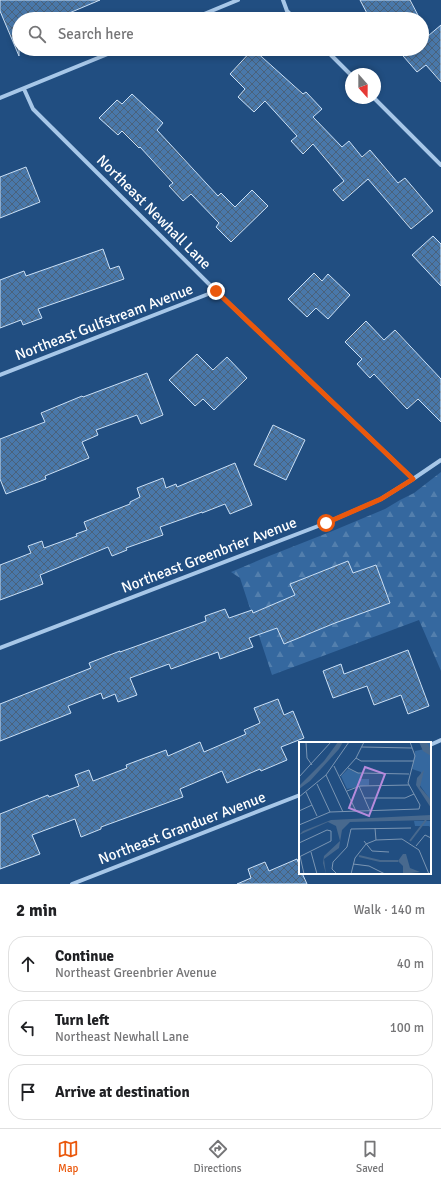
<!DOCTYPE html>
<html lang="en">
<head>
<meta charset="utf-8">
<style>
  body { margin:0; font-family:Signika,sans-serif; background:#f6f6f6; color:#202124 }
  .compass { position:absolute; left:345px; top:68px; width:36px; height:36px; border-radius:50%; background:#fff; box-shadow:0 2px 6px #0003; rotate:159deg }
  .stop { position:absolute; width:12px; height:12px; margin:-9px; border:3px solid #ea580c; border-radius:50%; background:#fff }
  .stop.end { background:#ea580c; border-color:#fff; box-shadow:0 1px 4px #0008 }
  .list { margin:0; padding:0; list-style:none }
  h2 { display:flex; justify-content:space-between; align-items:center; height:52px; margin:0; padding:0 16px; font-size:17px }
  h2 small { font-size:13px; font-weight:400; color:#757577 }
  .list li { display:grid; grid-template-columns:26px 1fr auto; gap:12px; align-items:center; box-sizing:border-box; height:56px; margin:0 8px 8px; padding:0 8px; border:1px solid #e0e0e0; border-radius:16px }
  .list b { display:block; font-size:15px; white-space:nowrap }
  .list p { margin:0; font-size:13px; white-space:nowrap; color:#757577 }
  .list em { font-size:13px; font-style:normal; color:#757577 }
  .icon { flex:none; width:22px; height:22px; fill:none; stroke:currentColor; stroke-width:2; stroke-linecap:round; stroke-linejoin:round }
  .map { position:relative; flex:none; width:441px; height:884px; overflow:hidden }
  .search { position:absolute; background:#fff; box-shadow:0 2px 6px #0003; left:12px; right:12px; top:12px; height:44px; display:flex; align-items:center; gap:10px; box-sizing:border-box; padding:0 14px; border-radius:22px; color:#757577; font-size:15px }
  .sheet { height:244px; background:#fff }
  nav { display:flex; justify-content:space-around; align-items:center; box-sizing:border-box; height:56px; border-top:1px solid #e0e0e0; background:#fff; font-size:11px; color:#757577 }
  nav a { display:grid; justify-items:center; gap:2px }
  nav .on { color:#ea580c }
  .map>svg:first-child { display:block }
  .forest { fill:url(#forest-firs) }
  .building { fill:url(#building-cross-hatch); stroke:#cbe0f6 }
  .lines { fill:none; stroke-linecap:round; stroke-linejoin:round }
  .street { stroke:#a7c7e8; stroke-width:4 }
  .route { stroke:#ea580c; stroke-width:5 }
  .labels { text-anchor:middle; stroke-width:3.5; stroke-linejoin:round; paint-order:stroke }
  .street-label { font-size:15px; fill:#fff; stroke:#214e81 }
  .inset-river { fill:none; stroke:#48698e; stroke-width:2 }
  .inset-road { fill:none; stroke:#7a95b3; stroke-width:1 }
  .view { fill:#b68bdc; fill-opacity:0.15; stroke:#b68bdc; stroke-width:2 }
  .inset-edge { fill:none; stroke:#fff; stroke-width:2 }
</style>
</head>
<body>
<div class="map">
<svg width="441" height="884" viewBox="0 0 441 884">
  <defs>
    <pattern id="forest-firs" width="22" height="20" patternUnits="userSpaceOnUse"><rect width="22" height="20" fill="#35689f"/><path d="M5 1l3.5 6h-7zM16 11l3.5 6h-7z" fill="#537fad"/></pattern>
    <pattern id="building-cross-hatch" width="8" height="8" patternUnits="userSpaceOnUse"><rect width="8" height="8" fill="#4978aa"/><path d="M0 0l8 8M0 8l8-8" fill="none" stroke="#4a627b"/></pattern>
  </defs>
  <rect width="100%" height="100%" fill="#214e81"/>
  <path class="forest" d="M 441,472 L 441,671 L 419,620 L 272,675 L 240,578 L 231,572 L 264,558 L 330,532 L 385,509 L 400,500 L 414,493 Z"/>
  <path class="building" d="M 0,0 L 100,0 L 55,19 L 19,19 L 19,56 L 0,11 Z
    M 360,0 L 410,0 L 420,19 L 370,19 Z
    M 441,25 L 441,82 L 426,65 L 417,72 L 397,49 L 422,49 L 422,41 Z
    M 253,49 L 303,94 L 306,92 L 322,109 L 313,117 L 342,147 L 349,141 L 362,157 L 370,150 L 398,183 L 405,178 L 433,211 L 411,229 L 368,179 L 343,201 L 333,190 L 344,181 L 313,144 L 303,154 L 291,141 L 297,136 L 265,101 L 254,112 L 238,97 L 245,89 L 230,74 Z
    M 132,94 L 163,123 L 157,130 L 218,196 L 221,193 L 235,207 L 252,190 L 268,206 L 231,242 L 216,227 L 219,223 L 191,194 L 183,201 L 169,186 L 173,183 L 140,147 L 139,148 L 122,131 L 118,135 L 99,118 L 117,100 L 122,104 Z
    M 26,167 L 40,202 L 0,218 L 0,177 Z
    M 433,236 L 441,244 L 441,286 L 412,255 Z
    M 103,249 L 110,269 L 119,266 L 124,279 L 38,309 L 42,318 L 23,325 L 21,320 L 0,328 L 0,280 L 24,271 L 26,276 Z
    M 314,273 L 322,281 L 328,274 L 350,295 L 328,319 L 316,308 L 307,317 L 288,299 Z
    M 366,321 L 384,340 L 395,330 L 441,379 L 441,422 L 418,399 L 407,409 L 374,374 L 370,378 L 357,364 L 362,359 L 345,342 Z
    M 197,354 L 213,370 L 227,357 L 247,378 L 214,410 L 203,399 L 195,406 L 169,380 Z
    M 147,373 L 163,415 L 141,424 L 137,415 L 96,430 L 98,435 L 82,442 L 89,458 L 45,476 L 46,479 L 6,494 L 0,479 L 0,439 L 45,422 L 41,413 L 82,396 L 83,397 Z
    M 273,425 L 305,440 L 286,480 L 254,465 Z
    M 235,463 L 252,505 L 230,514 L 225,504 L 202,513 L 202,512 L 160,527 L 163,535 L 126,548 L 127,550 L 112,556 L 108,547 L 40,575 L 43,584 L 0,600 L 0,565 L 31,553 L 28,546 L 42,541 L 44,548 L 77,536 L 76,534 L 87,530 L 84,522 L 130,504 L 130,502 L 140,497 L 137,488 L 163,478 L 166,488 L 176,484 L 177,487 Z
    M 348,561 L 353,573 L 376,565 L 390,603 L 335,623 L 284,644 L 277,628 L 249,638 L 253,647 L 220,659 L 218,652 L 171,669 L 169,664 L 130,678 L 137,695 L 118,702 L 115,694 L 103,699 L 101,693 L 68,706 L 71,713 L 0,741 L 0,704 L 91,668 L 89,663 L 120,651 L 120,652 L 206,621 L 205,616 L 225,609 L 229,618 L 252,610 L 253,613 L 295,595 L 290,584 Z
    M 408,650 L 429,706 L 408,714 L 401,695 L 374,705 L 367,686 L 333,698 L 323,671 L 341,664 L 344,674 Z
    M 278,699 L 284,715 L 293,711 L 304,738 L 281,747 L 287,760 L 261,771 L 260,769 L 227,783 L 222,771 L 180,789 L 183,797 L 101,827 L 101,829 L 81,837 L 75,819 L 32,835 L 40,854 L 0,869 L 0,814 L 48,795 L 49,797 L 79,786 L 75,775 L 89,770 L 93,781 L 127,768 L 126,765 L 166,750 L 168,756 L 200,742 L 204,752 L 246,734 L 244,730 L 260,723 L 254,708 Z
    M 297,859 L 300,867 L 300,873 L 302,873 L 307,884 L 237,884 L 251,878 L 248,869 L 265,862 L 269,871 Z"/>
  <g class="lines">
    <path class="street" d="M 283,0 L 287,11 L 295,19
      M 192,19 L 238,0
      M 325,49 L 351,75
      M 24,89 L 33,109 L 216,291 L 413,479
      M 0,98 L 120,49
      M 374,98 L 441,165
      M 0,375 L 216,291
      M 0,648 L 326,523 L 381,499 L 413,479 L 441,460
      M 430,745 L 441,740
      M 72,884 L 300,795"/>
  </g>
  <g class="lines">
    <path class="route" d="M 216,291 L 413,479 L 381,499 L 326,523"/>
  </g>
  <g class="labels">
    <g class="street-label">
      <text transform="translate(154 212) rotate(45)" y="5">Northeast Newhall Lane</text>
      <text transform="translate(104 322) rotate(-21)" y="5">Northeast Gulfstream Avenue</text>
      <text transform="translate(209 555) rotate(-21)" y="5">Northeast Greenbrier Avenue</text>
      <text transform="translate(182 828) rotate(-21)" y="5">Northeast Granduer Avenue</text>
    </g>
  </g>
  <g transform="translate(299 742)">
    <rect width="132" height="132" fill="#214e81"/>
    <path d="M 49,27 L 62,32 L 62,37 L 70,37 L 70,43 L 48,47 L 42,34 Z" fill="#35689f"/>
    <path d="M 123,0 L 132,0 L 132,59 L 120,42 L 122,30 L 113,27 L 116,9 L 126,7 ZM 115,79 L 132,79 L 132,86 L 130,84 L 116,84 Z" fill="#35689f"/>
    <path d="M 39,0 L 44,0 L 40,7 L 11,39 L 0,47 L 0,44 L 25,19 ZM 120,0 L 127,0 L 132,7 L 132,14 L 124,9 ZM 125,28 L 121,45 L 132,58 L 132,66 L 117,43 L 118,36 ZM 132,73 L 132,78 L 51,80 L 43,88 L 40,106 L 25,117 L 27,132 L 24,121 L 25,114 L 41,99 L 37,84 L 29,80 L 0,93 L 4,89 L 32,78 ZM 104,112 L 107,112 L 111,126 L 121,130 L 104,132 L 104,124 L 99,119 Z" fill="#48698e"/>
    <path class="inset-river" d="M 111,99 L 127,78M 60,114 L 81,119 L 99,119"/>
    <path class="inset-road" d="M 7,0 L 8,16 L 13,23M 63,5 L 113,6M 57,16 L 62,19 L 115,19M 35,24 L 57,69M 49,26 L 59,31 L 110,32M 27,33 L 44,70M 41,34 L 57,16 L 65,0M 0,35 L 32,0M 18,42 L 31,70M 60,44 L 71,69M 48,49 L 61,44 L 110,43M 7,50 L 18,74M 0,55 L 27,33 L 50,0M 65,56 L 106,56 L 115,52M 0,69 L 13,63M 0,83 L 31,70 L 120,67 L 121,63 L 109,41 L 116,14 L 111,0M 76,86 L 77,98M 65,99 L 73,109 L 90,110M 0,101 L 28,88 L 32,89 L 32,99 L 0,115M 117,104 L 126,93 L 132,96M 12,110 L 18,132M 1,114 L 5,132M 54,122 L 70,124 L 86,132M 38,132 L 33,127 L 34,120 L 48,105 L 52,87 L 112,86M 52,132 L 56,116 L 67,102 L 77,98 L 103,97 L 120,108 L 130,132"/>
    <path class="view" d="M 66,25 L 86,32 L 70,74 L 50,66 Z"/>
    <rect width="132" height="132" class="inset-edge"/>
  </g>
</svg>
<svg class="compass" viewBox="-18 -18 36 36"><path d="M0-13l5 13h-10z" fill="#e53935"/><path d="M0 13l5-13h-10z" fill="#757577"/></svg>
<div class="stop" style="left:326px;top:523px"></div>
<div class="stop end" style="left:216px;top:291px"></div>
<div class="search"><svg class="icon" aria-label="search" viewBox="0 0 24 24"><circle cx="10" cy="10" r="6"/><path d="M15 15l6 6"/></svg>Search here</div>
</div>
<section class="sheet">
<h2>2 min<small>Walk · 140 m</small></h2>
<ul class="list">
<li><svg class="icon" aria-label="ahead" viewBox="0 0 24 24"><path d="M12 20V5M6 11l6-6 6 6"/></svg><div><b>Continue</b><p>Northeast Greenbrier Avenue</p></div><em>40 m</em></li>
<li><svg class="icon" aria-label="left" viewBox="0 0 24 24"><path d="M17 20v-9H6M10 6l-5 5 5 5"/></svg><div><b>Turn left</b><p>Northeast Newhall Lane</p></div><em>100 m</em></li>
<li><svg class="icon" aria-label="arrive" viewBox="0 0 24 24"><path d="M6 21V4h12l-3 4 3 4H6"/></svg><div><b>Arrive at destination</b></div></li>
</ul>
</section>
<nav>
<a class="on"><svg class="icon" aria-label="map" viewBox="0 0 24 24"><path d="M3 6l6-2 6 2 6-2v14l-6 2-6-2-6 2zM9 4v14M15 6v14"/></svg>Map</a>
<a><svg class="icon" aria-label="directions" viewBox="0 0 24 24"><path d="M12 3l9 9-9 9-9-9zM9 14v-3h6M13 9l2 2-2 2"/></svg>Directions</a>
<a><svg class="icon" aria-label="saved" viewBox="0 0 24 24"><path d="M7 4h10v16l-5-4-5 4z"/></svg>Saved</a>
</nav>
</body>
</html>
